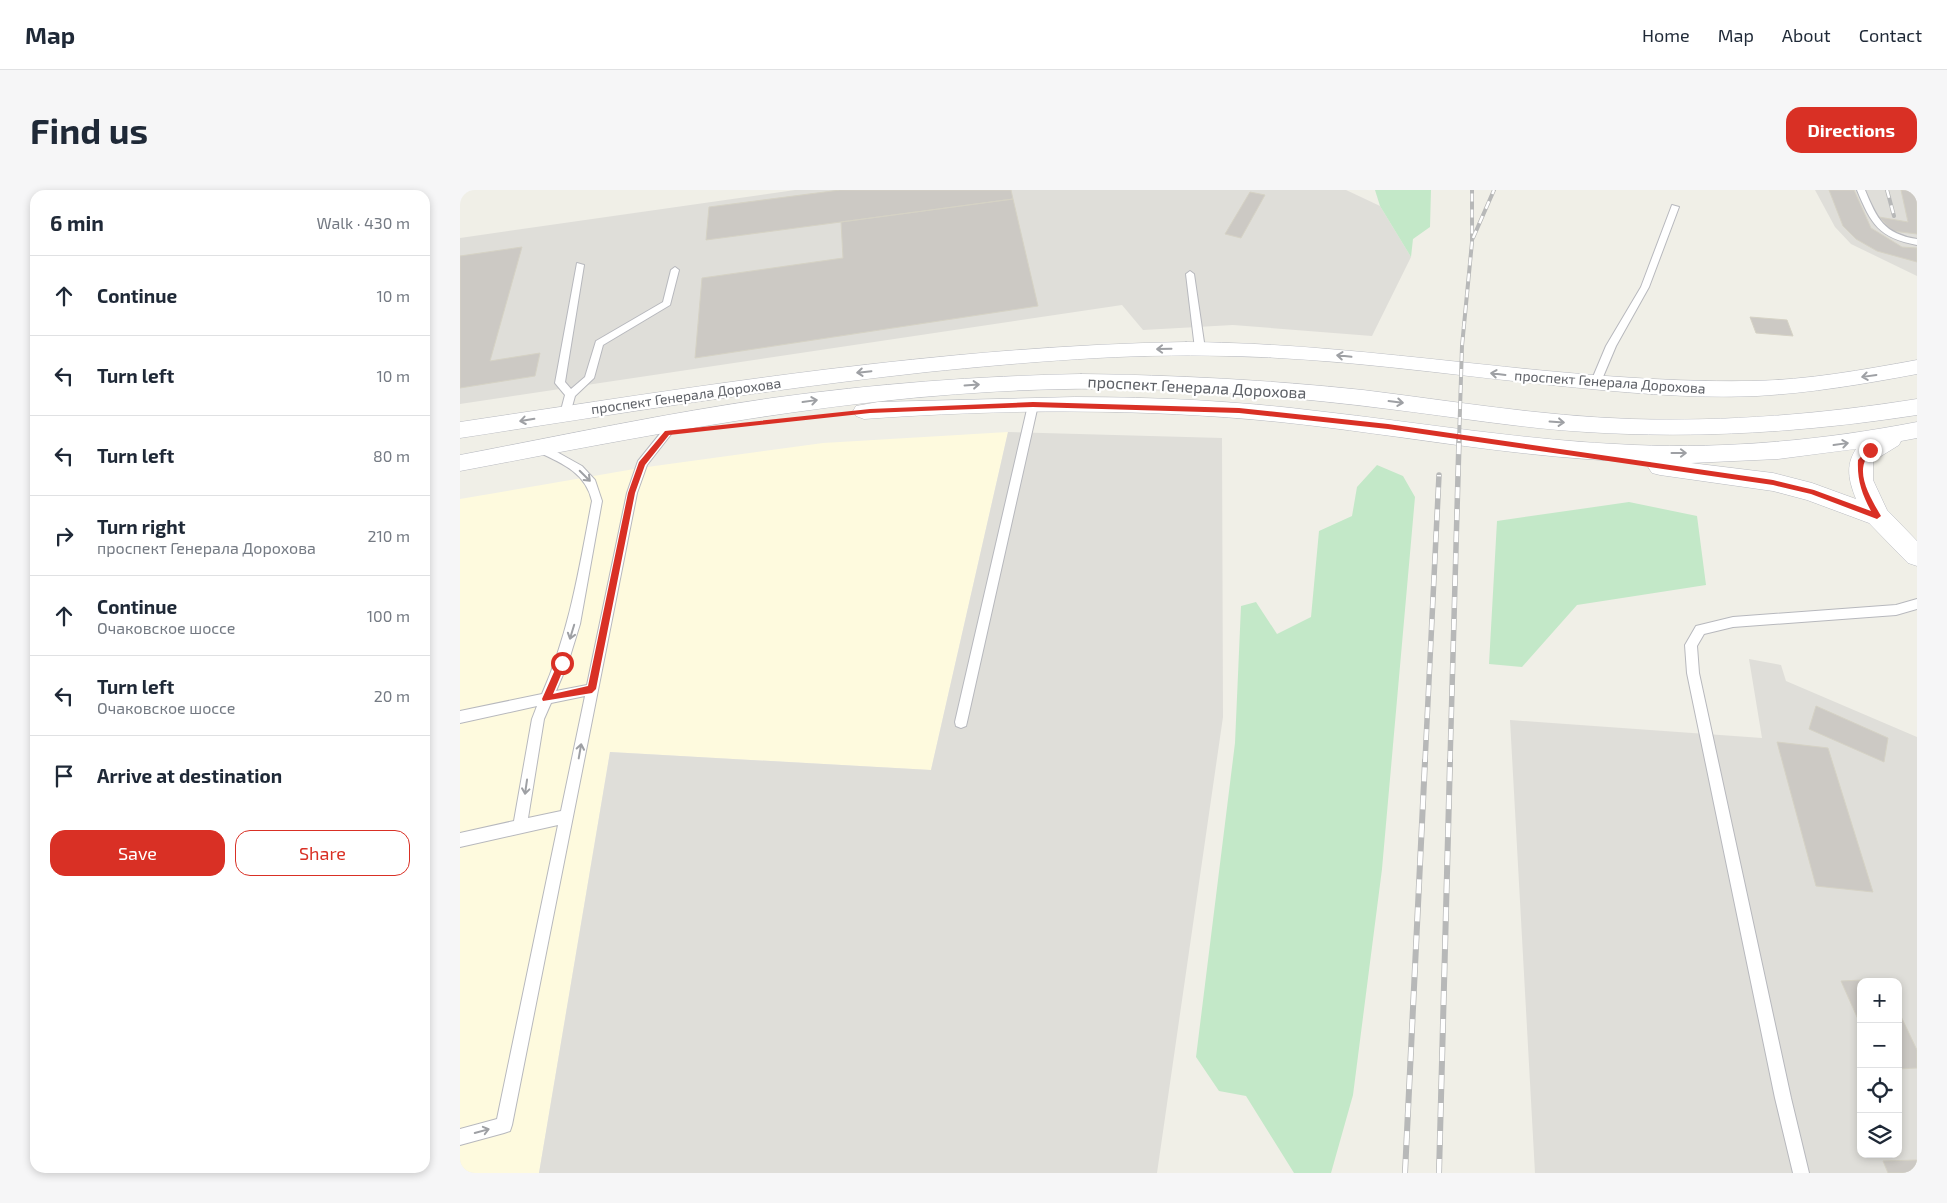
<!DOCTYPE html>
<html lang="en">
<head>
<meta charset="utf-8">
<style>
  body { margin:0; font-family:"Exo 2",sans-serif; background:#f6f6f7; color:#1f2937 }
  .controls { position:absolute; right:15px; bottom:15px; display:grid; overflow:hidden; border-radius:10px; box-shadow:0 2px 8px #0003 }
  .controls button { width:45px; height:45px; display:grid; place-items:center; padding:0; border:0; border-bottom:1px solid #e0e1e3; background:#fff; color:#1f2937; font:25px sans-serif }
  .stop { position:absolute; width:15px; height:15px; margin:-11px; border:4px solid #d93025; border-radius:50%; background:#fff }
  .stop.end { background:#d93025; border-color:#fff; box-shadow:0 1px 5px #0008 }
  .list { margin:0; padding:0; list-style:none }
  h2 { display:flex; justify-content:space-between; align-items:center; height:65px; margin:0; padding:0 20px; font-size:21px }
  h2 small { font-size:16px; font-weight:400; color:#747a83 }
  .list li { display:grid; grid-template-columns:32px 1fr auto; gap:15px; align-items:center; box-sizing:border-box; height:80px; padding:0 20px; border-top:1px solid #e0e1e3 }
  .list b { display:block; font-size:19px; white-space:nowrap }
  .list p { margin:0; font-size:16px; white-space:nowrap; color:#747a83 }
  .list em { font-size:16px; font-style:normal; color:#747a83 }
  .actions { display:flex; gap:10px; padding:15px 20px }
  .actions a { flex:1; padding:11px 0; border:1px solid #d93025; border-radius:15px; text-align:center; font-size:18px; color:#d93025 }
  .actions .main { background:#d93025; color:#fff }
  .icon { flex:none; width:28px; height:28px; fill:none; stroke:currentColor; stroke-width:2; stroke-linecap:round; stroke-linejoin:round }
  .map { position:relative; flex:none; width:1457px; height:983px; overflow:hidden; border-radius:15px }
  header { display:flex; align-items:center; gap:30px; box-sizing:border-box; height:70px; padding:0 25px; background:#fff; border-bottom:1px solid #e0e1e3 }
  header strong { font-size:24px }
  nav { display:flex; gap:28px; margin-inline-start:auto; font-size:18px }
  .intro { display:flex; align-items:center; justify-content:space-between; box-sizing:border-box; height:120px; padding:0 30px }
  h1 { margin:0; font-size:35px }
  .button { padding:12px 22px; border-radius:15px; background:#d93025; color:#fff; font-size:18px; font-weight:700 }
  main { display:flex; gap:30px; padding:0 30px }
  aside { flex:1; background:#fff; border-radius:15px; box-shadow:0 2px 8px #0003 }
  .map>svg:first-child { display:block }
  .commercial { fill:#fefade }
  .industrial { fill:#dfded9; fill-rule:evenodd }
  .green { fill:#c3e8c8 }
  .building { fill:#ccc9c4; stroke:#d5d2c5 }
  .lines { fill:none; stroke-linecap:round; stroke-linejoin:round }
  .lane-casing { stroke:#b7b8bd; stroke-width:2 }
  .secondary-casing { stroke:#b8bac0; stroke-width:1 }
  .lane { fill:#fff; fill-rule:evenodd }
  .secondary { fill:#fff; fill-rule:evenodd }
  .rail-far2-casing { stroke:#b7b8b8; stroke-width:4 }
  .rail-far1-casing { stroke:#b7b8b8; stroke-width:5.5 }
  .rail-casing { stroke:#b7b8b8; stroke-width:6 }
  .rail-far2 { stroke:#fff; stroke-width:2.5; stroke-dasharray:8; stroke-linecap:butt }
  .rail-far1 { stroke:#fff; stroke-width:4; stroke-dasharray:11; stroke-linecap:butt }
  .rail { stroke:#fff; stroke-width:4.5; stroke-dasharray:14; stroke-linecap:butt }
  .oneway { stroke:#9ea0a4 }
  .route { fill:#d93025 }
  .labels { text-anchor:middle; stroke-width:4.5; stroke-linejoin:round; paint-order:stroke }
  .far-street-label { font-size:14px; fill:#5e6167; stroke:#fff }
  .street-label { font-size:16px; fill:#5e6167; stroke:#fff }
</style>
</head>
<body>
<header>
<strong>Map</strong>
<nav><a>Home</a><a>Map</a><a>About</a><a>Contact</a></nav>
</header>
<div class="intro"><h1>Find us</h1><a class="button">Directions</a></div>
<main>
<aside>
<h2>6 min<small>Walk · 430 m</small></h2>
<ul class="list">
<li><svg class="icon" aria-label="ahead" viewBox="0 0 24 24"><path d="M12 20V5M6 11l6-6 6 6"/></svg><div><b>Continue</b></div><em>10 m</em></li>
<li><svg class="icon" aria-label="left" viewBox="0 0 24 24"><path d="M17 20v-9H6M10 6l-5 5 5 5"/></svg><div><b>Turn left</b></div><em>10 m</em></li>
<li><svg class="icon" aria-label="left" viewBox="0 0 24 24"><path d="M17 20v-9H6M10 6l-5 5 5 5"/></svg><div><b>Turn left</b></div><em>80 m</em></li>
<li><svg class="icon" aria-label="right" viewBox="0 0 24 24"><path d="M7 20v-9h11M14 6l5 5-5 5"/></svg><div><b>Turn right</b><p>проспект Генерала Дорохова</p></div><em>210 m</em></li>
<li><svg class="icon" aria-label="ahead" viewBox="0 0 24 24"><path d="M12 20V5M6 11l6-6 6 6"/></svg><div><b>Continue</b><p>Очаковское шоссе</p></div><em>100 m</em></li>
<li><svg class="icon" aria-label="left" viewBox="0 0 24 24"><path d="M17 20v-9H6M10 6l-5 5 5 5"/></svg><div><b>Turn left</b><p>Очаковское шоссе</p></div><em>20 m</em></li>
<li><svg class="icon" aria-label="arrive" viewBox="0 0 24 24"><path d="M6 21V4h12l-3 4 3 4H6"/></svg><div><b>Arrive at destination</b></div></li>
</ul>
<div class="actions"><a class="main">Save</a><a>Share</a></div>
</aside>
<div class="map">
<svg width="1457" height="983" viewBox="0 0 1457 983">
  <rect width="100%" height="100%" fill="#f0efe7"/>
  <path class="commercial" d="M 548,242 L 471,580 L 150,562 L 79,983 L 0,983 L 0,309 L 180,278 L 363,253 Z"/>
  <path class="industrial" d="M 335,0 L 886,0 L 920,16 L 951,67 L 912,146 L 773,135 L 683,140 L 662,115 L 0,214 L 0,48 Z
    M 1355,0 L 1457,0 L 1457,86 L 1391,54 L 1375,37 Z
    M 548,242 L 762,248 L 763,527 L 697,983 L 79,983 L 150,562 L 471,580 Z
    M 1289,469 L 1321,475 L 1326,491 L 1457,547 L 1457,983 L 1075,983 L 1050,530 L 1302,548 ZM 1401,792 L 1438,792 L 1438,964 L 1401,964 Z"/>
  <path class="green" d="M 915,0 L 971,0 L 970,37 L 953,49 L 951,67 L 920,16 Z
    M 917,275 L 943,286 L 955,307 L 922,679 L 893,905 L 871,983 L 834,983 L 786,906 L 759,901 L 736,867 L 775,553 L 781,416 L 796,412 L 817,444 L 851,427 L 859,341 L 892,326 L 897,297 Z
    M 1169,312 L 1237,326 L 1246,395 L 1117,415 L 1062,477 L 1029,474 L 1037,331 Z"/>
  <path class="building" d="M 380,0 L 551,0 L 553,9 L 246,50 L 249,17 Z
    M 1369,0 L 1394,0 L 1411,38 L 1442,57 L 1457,58 L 1457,72 L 1417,61 L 1396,49 L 1383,36 Z
    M 1441,0 L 1457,0 L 1457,44 L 1432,41 L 1419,27 L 1448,32 Z
    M 790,2 L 805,5 L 781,48 L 765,44 Z
    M 553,9 L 578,116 L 235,168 L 242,88 L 383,68 L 381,32 Z
    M 62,57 L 30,171 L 80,163 L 75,186 L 0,198 L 0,66 Z
    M 1290,127 L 1327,130 L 1333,146 L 1296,143 Z
    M 1356,516 L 1428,548 L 1424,572 L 1349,539 Z
    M 1317,552 L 1368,558 L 1413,702 L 1356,696 Z
    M 1424,789 L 1425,792 L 1401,792 L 1401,836 L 1381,791 Z
    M 1438,820 L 1457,860 L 1457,878 L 1438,879 Z
    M 1457,970 L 1457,983 L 1428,983 L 1423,971 Z"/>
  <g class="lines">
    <defs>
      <path id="lane" d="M 1397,0 L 1405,0 C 1417,29 1424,44 1457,49 L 1457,55 C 1419,48 1411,34 1397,0 Z
        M 1212,15 L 1219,17 L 1189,97 L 1156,156 L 1140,194 L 1135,197 L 1132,196 L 1130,194 L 1146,156 L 1181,97 Z
        M 117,73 L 124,75 L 105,192 L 111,199 L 125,187 L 136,151 L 203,112 L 211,80 L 215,77 L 219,80 L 210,115 L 143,155 L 134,188 L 115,206 L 110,224 L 105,228 L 100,224 L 105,205 L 95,193 Z
        M 730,81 L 734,84 L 745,159 L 740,162 L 735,159 L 726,84 Z
        M 573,212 L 578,215 L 507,532 L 506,536 L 501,538 L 496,536 L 495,532 L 568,215 Z
        M 207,239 L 212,243 L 187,275 L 177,303 L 52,935 L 50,941 L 44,943 L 0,955 L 0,939 L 37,929 L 98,635 L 0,657 L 0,643 L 54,631 L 72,529 L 77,516 L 0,533 L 0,521 L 82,504 C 110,440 119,379 132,311 C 126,284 104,274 80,263 L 80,257 L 88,257 L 122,276 L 135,290 L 142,311 L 120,434 L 108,473 L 96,501 L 127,495 L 167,303 L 178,271 L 203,240 ZM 125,506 L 101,621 L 68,628 L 84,529 L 91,513 Z
        M 1457,409 L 1457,419 L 1436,425 L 1273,437 L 1244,444 L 1237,456 L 1239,483 L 1331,908 L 1349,983 L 1333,983 L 1315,908 L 1227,483 L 1225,455 L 1236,436 L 1273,427 L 1436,415 Z"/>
      <path id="secondary" d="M 726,152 C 916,153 1102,194 1292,191 C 1348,190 1402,180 1457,170 L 1457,184 C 1404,194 1351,203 1297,206 C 1228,209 1159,202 1091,195 C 983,184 876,168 768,166 C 668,163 567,172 467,182 C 310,199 155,224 0,248 L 0,232 C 241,196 482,156 726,152 Z
        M 621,184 C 715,185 809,190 903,200 C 992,211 1081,226 1171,229 C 1267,232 1362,224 1457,209 L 1457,225 C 1347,242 1238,249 1126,242 C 1060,238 995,227 929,219 C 841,208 753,200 664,199 C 436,195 222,239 0,281 L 0,265 C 104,245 207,223 312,208 C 414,194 517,186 621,184 Z
        M 615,207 C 696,207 777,211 857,221 C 963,233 1068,251 1174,255 C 1269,259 1364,250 1457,232 L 1457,248 L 1441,251 L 1439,255 L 1413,271 L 1413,290 L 1427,320 L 1457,351 L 1457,376 L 1448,373 L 1409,333 L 1347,310 L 1313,301 L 1200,285 L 1192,283 L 1188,277 L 1191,272 C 1067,270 944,245 820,232 C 682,218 542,219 404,229 L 396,226 L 393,221 L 396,216 L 418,212 ZM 1396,259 C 1385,276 1389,291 1396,309 L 1352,293 L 1313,283 L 1231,273 L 1318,269 Z"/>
    </defs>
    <use href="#lane" class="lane-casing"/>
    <use href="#secondary" class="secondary-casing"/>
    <use href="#lane" class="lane"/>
    <use href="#secondary" class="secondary"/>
    <defs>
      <path id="rail-far2" d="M 1427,0 L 1434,26
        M 1013,48 L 1034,0
        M 999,251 L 1002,156 L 1012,52 L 1012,0"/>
      <path id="rail-far1" d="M 965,572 L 979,285
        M 990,572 L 999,250"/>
      <path id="rail" d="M 945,983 L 965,571
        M 979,983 L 990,571"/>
    </defs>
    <use href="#rail-far2" class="rail-far2-casing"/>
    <use href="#rail-far1" class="rail-far1-casing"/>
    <use href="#rail" class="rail-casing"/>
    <use href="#rail-far2" class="rail-far2"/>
    <use href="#rail-far1" class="rail-far1"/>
    <use href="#rail" class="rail"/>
  </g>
  <defs><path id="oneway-shaft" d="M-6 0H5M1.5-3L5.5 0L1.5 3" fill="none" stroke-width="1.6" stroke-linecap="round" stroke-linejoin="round" transform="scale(1.25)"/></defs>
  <g class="oneway">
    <use href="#oneway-shaft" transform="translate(704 159) rotate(179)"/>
    <use href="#oneway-shaft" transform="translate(884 166) rotate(-174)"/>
    <use href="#oneway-shaft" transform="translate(404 182) rotate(174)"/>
    <use href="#oneway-shaft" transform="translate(1038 184) rotate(-173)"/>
    <use href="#oneway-shaft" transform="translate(1409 186) rotate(172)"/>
    <use href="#oneway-shaft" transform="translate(512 195) rotate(-4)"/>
    <use href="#oneway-shaft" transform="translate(350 211) rotate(-8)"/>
    <use href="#oneway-shaft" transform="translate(936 212) rotate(7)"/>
    <use href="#oneway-shaft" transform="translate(67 230) rotate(171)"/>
    <use href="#oneway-shaft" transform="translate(1097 232) rotate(4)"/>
    <use href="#oneway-shaft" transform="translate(1381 254) rotate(-8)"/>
    <use href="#oneway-shaft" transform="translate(1219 263)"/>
    <use href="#oneway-shaft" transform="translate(125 286) rotate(45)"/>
    <use href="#oneway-shaft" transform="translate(112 442) rotate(107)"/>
    <use href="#oneway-shaft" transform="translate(120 561) rotate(-80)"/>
    <use href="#oneway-shaft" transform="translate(66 597) rotate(98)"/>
    <use href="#oneway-shaft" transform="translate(22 941) rotate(-15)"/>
  </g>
  <path class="route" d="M 573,212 L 779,218 L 928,234 L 1313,290 L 1354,300 L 1411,321 C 1402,304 1397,290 1398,270 L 1410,257 L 1414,260 C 1411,263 1408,266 1406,269 C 1396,286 1413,312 1421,326 L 1417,329 L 1351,304 L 1313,295 L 928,239 L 779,223 L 573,217 L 487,220 L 410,223 L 209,245 L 185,275 L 175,303 L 136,499 L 132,503 L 83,511 L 82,509 L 98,473 L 102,470 L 106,473 L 93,504 L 128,496 L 168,303 L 179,272 L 205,241 L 410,219 Z"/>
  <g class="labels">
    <g class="far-street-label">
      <text transform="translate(1150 192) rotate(4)" y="5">проспект Генерала Дорохова</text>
      <text transform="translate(226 206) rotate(-8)" y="5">проспект Генерала Дорохова</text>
    </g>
    <g class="street-label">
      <text transform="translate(737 197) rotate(3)" y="6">проспект Генерала Дорохова</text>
    </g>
  </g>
</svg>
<div class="controls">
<button>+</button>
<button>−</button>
<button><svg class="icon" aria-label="locate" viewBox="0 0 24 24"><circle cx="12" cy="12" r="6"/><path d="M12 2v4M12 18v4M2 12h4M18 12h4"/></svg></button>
<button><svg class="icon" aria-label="layers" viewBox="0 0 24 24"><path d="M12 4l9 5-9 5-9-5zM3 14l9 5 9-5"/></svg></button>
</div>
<div class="stop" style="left:102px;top:473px"></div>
<div class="stop end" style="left:1410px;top:260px"></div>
</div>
</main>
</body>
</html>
